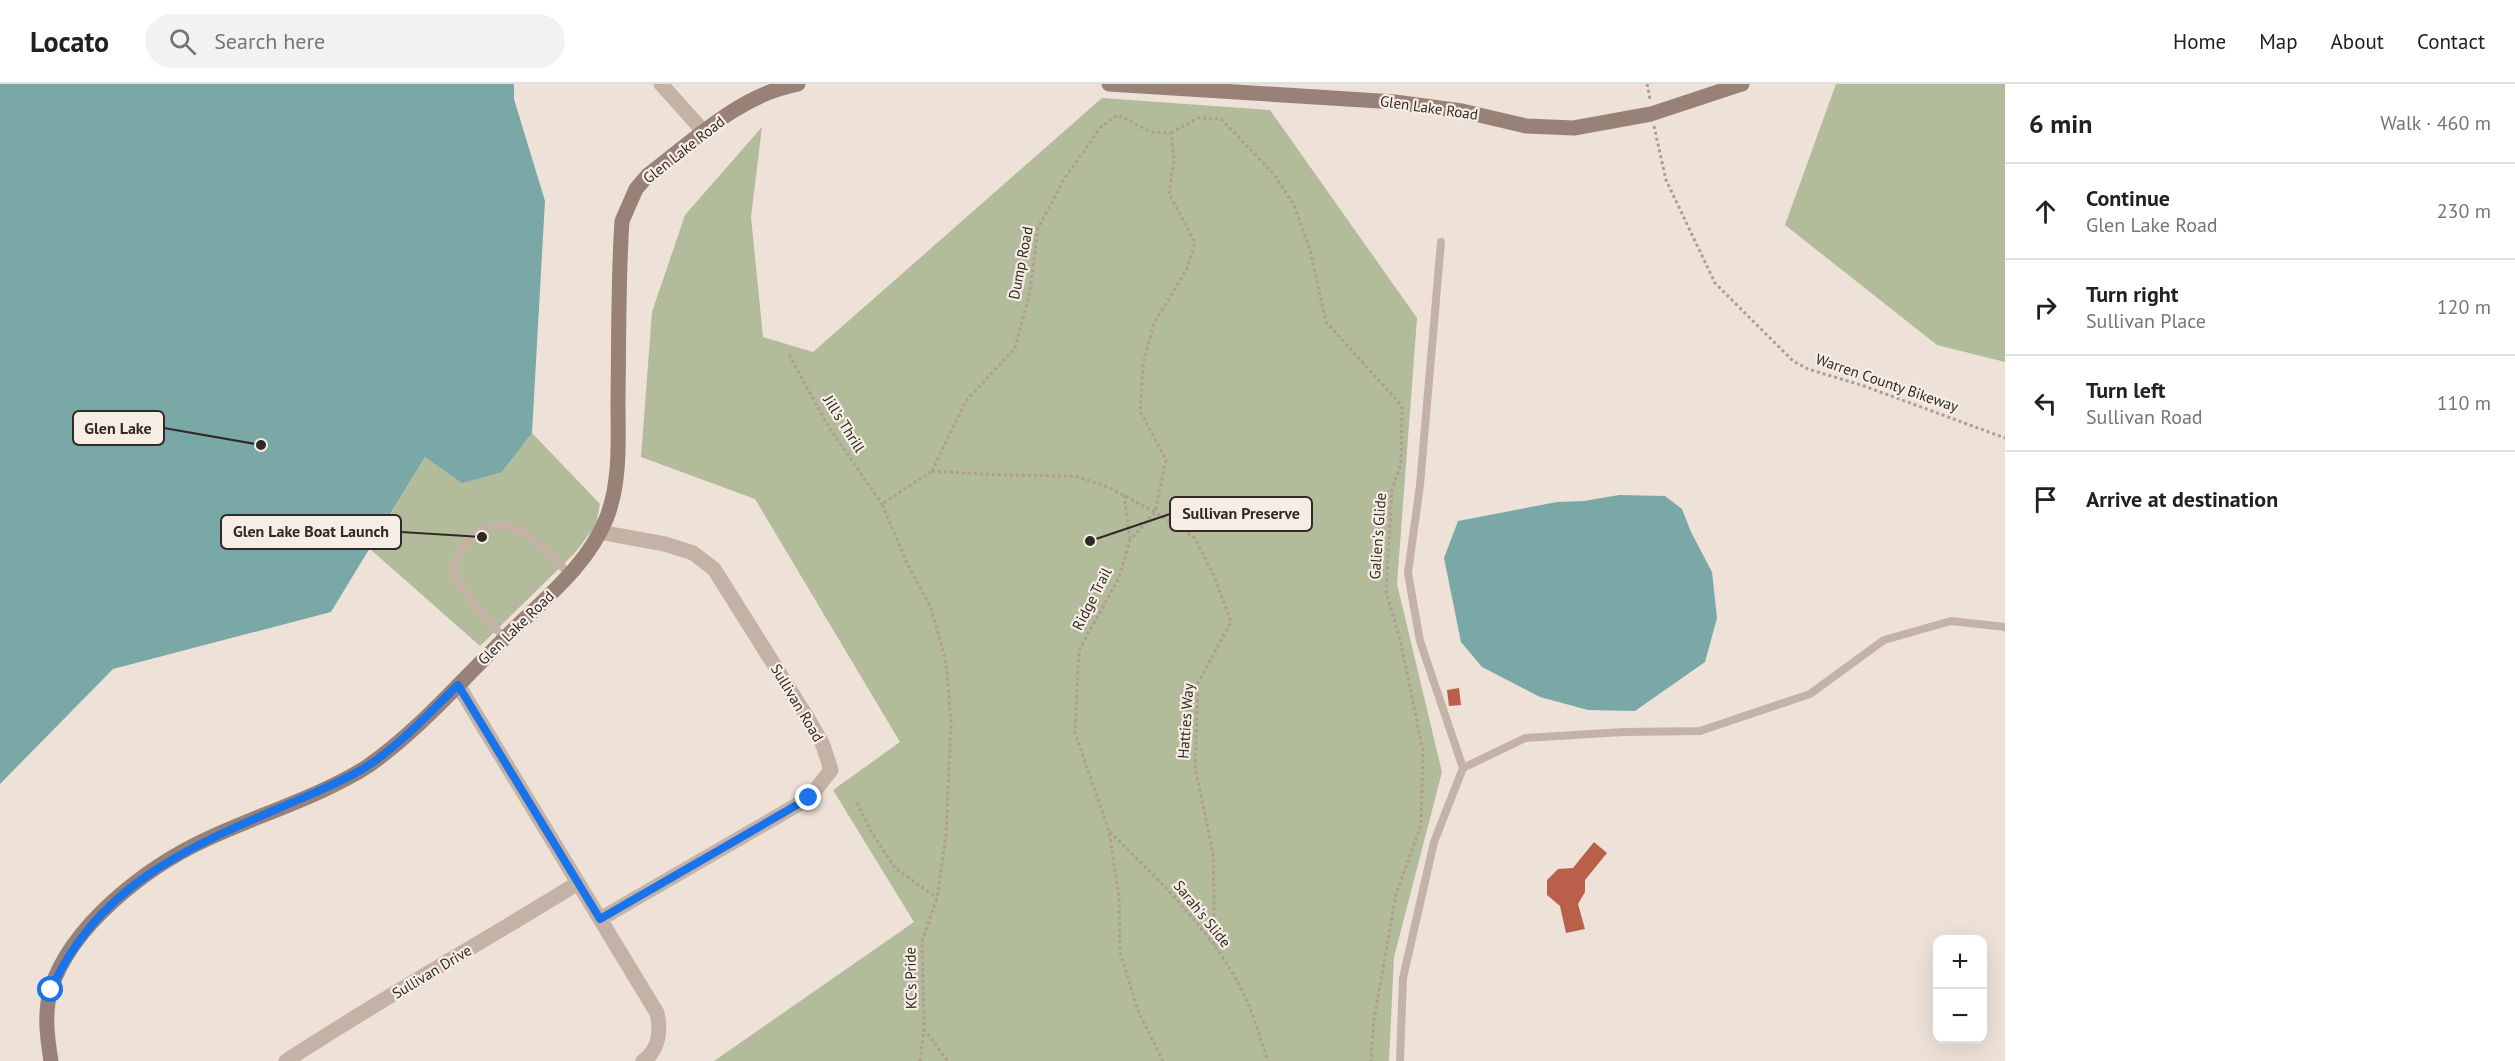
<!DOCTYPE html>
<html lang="en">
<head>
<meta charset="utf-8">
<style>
  body { margin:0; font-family:"PT Sans",sans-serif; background:#f2f2f2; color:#202124 }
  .controls { position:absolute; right:18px; bottom:18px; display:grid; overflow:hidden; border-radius:12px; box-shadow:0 6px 24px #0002 }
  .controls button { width:54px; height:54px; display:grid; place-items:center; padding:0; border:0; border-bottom:2px solid #e0e0e0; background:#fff; color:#202124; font:30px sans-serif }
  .stop { position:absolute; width:18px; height:18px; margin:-14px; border:4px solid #1a73e8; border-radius:50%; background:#fff }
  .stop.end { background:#1a73e8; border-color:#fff; box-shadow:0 2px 6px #0008 }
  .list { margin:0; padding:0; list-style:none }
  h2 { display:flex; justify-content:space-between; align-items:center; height:78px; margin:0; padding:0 24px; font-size:26px }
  h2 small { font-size:20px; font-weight:400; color:#757577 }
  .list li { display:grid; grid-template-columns:39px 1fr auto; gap:18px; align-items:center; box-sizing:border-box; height:96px; padding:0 24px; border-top:2px solid #e0e0e0 }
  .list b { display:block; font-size:22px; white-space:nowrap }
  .list p { margin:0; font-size:20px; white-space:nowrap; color:#757577 }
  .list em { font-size:20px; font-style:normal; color:#757577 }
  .icon { flex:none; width:33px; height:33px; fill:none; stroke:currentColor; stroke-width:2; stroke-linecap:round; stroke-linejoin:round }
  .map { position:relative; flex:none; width:2005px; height:977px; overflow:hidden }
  header { display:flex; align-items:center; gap:36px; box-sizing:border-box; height:84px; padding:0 30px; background:#fff; border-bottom:2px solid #e0e0e0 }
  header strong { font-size:28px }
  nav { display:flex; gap:33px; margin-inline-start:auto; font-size:21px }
  .search { width:420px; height:54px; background:#f2f2f2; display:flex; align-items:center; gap:15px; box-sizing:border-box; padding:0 21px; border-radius:33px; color:#757577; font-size:22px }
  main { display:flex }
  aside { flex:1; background:#fff }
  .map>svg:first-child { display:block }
  .green { fill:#b2bb9a }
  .water { fill:#7aa8a7 }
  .building { fill:#ba5f4a }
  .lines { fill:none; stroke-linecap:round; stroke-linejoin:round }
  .path { stroke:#b09c90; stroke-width:3; stroke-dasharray:3 3; stroke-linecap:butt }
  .lane { stroke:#c5b2a6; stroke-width:8 }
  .street { stroke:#c5b2a6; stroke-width:15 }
  .secondary { stroke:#988177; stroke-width:15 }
  .route { stroke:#1a73e8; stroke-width:8 }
  .labels { text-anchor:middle; stroke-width:4.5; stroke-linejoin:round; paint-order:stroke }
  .street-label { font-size:15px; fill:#312926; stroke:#f6ede4 }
  .leader { fill:none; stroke:#312926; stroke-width:2 }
  .callout-dot { fill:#312926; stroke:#f6ede4; stroke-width:2 }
  .callout { fill:#f6ede4; stroke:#312926; stroke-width:2 }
  .callout-label { font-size:16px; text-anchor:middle; font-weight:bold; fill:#312926 }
</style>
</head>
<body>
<header>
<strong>Locato</strong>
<div class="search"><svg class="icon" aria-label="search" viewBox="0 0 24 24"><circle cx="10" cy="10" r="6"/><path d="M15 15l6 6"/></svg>Search here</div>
<nav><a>Home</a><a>Map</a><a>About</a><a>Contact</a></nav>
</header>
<main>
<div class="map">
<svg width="2005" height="977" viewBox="0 0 2005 977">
  <rect width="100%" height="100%" fill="#eee2d8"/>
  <path class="green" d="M 1836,0 L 2005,0 L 2005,278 L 1937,261 L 1785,141 Z
    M 1102,14 L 1270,26 L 1417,234 L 1397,500 L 1442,688 L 1394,873 L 1389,977 L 714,977 L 914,838 L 833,706 L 900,658 L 755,415 L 641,373 L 652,228 L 685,131 L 762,43 L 751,133 L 763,253 L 813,268 Z
    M 532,349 L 600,420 L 596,441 L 574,470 L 480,562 L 370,465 L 425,373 L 502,388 Z"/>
  <path class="water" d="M 0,0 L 514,0 L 514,15 L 545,117 L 532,349 L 502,388 L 462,399 L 425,373 L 331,528 L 113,585 L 0,700 Z
    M 1619,411 L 1665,412 L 1682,425 L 1691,448 L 1712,488 L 1717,534 L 1705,578 L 1635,627 L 1588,626 L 1540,613 L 1482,583 L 1461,558 L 1444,474 L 1458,437 L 1557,418 L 1584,417 Z"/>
  <path class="building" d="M 1459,604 L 1461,621 L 1449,622 L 1447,606 Z
    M 1594,758 L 1607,769 L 1585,796 L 1585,808 L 1578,820 L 1585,845 L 1566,849 L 1560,822 L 1547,811 L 1547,796 L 1558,785 L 1573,784 Z"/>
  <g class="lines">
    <path class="path" d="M 1647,0 L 1650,15
      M 1654,42 L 1666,96 L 1715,199 L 1793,277 L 1808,285 L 1864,302 L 2005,354
      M 1171,49 L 1198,34 L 1221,35 L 1273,89 L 1294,121 L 1310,166 L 1326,238 L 1402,322 L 1401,380 L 1392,406 L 1386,507 L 1401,560 L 1423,667 L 1421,741 L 1396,810 L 1374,936 L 1371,977
      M 789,271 L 830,345 L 882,420
      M 932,387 L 1000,391 L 1075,392 L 1108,403 L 1155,428 L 1195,454 L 1214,492 L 1231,538 L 1198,599 L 1195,683 L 1213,769 L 1215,862
      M 932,387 L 966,317 L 1015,264 L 1030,207 L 1038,144 L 1066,92 L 1101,43 L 1118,31 L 1151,48 L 1171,49
      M 1124,411 L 1130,456
      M 857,719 L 872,749 L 895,784 L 937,814
      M 1110,748 C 1161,799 1220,853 1248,920 C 1256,938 1261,958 1268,977
      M 924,945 L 948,977
      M 920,977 L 924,945 L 922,857 L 937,814 L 946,751 L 951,639 L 946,578 L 931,524 L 907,479 L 882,420 L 932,387
      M 1163,977 L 1138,927 L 1120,868 L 1119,813 L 1109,747 L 1075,649 L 1079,566 L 1119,494 L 1130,456 L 1155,428 L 1166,376 L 1140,327 L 1143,281 L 1154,239 L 1187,185 L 1195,158 L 1169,110 L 1174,76 L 1171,50"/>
    <path class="lane" d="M 505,554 C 485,534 466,514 453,489 C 456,472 462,461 476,450 C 512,423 546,467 570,491
      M 1463,684 L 1525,654 L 1624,648 L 1700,647 L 1810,610 L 1884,556 L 1951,537 L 2005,543
      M 1400,977 L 1403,894 L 1434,758 L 1463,684 L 1420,557 L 1408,489 L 1420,401 L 1441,158"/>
    <path class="street" d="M 661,0 L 705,49
      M 599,448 L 665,460 L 693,469 L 714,485 L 807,633 L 823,661 L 831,686 L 809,714 L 600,835
      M 458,601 L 657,929 C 661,947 659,966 643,977
      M 286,977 C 381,915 481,859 578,799"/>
    <path class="secondary" d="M 1109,0 L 1395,18 L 1462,27 L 1526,42 L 1574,44 L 1651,30 L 1742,0
      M 51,977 C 47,953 44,928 51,905 C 71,841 147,783 205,756 C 255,732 322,712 368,682 C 418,647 460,598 503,556 C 540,518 587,484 607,433 C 621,396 618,354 618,316 C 619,256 618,196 622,137 L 636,105 L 648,91 C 693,57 741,10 798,0"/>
  </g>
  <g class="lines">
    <path class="route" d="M 51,906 C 96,803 186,764 284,722 C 311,710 340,699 366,683 C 400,661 429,629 458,601 L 600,835 L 809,714"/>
  </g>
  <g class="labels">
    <g class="street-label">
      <text transform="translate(1429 24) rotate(8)" y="5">Glen Lake Road</text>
      <text transform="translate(684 66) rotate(-38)" y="5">Glen Lake Road</text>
      <text transform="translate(1021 179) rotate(-79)" y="5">Dump Road</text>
      <text transform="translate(1887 299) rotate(19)" y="5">Warren County Bikeway</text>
      <text transform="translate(844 340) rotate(58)" y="5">Jill's Thrill</text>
      <text transform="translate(1378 452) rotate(-86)" y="5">Galien's Glide</text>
      <text transform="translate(1092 515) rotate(-63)" y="5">Ridge Trail</text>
      <text transform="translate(516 544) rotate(-44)" y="5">Glen Lake Road</text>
      <text transform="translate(797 619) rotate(59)" y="5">Sullivan Road</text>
      <text transform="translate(1186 637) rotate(-86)" y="5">Hatties Way</text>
      <text transform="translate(1202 830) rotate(51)" y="5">Sarah's Slide</text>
      <text transform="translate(432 888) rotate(-31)" y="5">Sullivan Drive</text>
      <text transform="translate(911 894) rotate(-91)" y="5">KC's Pride</text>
    </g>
  </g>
  <path class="leader" d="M261 361L164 344M1090 457L1170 430M482 453L401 448"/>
  <g class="callout-dot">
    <circle cx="261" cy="361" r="6"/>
    <circle cx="1090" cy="457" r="6"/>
    <circle cx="482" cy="453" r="6"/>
  </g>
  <g class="callout">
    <rect x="73" y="327" width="91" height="34" rx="6"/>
    <rect x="1170" y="413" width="142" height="34" rx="6"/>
    <rect x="221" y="431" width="180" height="34" rx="6"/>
  </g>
  <g class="callout-label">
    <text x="118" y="350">Glen Lake</text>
    <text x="1241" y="435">Sullivan Preserve</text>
    <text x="311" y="453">Glen Lake Boat Launch</text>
  </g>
</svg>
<div class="controls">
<button>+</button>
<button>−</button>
</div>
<div class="stop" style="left:51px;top:906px"></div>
<div class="stop end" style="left:809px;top:714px"></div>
</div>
<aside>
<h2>6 min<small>Walk · 460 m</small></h2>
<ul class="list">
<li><svg class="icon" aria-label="ahead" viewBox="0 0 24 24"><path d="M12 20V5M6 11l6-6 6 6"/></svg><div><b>Continue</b><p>Glen Lake Road</p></div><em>230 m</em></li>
<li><svg class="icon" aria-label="right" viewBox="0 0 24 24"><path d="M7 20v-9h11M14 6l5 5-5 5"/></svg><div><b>Turn right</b><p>Sullivan Place</p></div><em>120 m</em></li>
<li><svg class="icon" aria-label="left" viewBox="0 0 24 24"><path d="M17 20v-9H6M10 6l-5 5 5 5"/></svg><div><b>Turn left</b><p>Sullivan Road</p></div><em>110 m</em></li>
<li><svg class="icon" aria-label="arrive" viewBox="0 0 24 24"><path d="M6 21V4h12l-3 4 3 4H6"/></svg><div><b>Arrive at destination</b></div></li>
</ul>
</aside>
</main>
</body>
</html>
